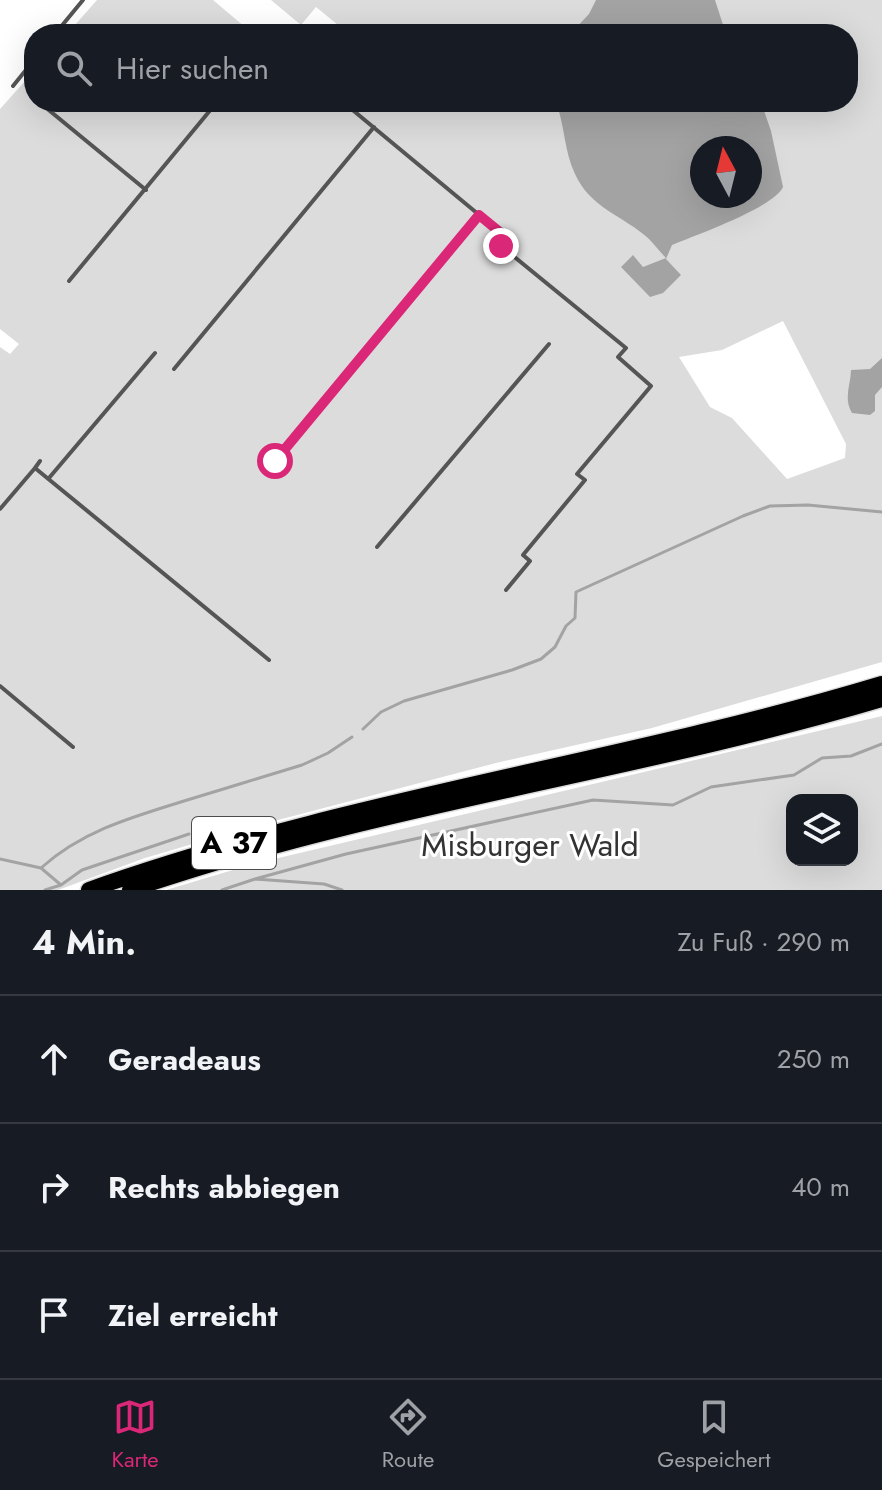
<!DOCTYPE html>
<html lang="de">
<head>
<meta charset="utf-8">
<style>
  body { margin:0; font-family:Jost,sans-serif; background:#242831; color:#f1f3f6 }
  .controls { position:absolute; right:24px; bottom:24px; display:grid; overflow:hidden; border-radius:16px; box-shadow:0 8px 32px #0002 }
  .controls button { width:72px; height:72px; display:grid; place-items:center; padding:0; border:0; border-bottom:2px solid #363941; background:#171b24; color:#f1f3f6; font:40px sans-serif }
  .compass { position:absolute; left:690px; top:136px; width:72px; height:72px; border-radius:50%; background:#171b24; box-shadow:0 8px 32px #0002; rotate:353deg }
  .stop { position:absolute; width:24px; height:24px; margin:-18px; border:6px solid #db2777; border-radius:50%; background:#fff }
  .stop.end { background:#db2777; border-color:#fff; box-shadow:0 2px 8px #0008 }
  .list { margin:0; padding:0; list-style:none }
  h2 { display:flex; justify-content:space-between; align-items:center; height:104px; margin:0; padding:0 32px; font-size:34px }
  h2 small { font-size:26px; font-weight:400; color:#9ea1a6 }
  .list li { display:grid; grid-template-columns:52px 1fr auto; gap:24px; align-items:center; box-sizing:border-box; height:128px; padding:0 32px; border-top:2px solid #363941 }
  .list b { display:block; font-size:30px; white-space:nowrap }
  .list em { font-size:26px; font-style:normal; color:#9ea1a6 }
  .icon { flex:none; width:44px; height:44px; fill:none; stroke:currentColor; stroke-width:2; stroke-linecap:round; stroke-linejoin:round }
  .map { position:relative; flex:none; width:882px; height:890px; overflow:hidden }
  .search { position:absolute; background:#171b24; box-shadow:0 8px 32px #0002; left:24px; right:24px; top:24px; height:88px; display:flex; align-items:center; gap:20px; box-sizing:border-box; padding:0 28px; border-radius:32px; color:#9ea1a6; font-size:30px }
  .sheet { height:488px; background:#171b24 }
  nav { display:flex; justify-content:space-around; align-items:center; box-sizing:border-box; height:112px; border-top:2px solid #363941; background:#171b24; font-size:22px; color:#9ea1a6 }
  nav a { display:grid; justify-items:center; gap:4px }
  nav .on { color:#db2777 }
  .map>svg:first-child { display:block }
  .green { fill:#dcdcdc; fill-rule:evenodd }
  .water { fill:#a3a3a3; fill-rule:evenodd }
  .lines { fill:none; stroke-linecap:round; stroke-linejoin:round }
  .stream { stroke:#a3a3a3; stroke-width:3 }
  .highway-casing { stroke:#dbdbdb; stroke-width:19 }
  .lane { stroke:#555; stroke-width:4 }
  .highway { stroke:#000; stroke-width:16 }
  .route { stroke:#db2777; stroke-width:10 }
  .labels { text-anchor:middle; stroke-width:6; stroke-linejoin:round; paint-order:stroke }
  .shield { fill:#fff; stroke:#4c4c4c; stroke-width:2 }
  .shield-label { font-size:30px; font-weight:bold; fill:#000 }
  .park-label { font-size:32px; fill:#333; stroke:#fff }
</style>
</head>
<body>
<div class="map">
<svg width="882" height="890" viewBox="0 0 882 890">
  <rect width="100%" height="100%" fill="#fff"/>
  <path class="green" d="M 97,0 L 213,0 L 245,27 L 275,34 L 67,34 Z
    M 271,0 L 882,0 L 882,662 L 652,728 L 496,763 L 240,830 L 145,858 L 58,890 L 0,890 L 0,347 L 10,354 L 19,344 L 0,329 L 0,109 L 34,71 L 34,102 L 393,102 L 397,105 L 400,102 L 848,102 L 848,34 L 349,34 L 316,7 L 301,25 ZM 702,148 L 750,148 L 750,196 L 702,196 ZM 783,321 L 846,444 L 845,458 L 787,479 L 732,418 L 710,407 L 679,357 L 722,350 Z
    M 882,716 L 882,890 L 166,890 L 253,864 ZM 852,800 L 852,860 L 792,860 L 792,800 Z"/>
  <path class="water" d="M 596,0 L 715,0 L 726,34 L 570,34 L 589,14 Z
    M 556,102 L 761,102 L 771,131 L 783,187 C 773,208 696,235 672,245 L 666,259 L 681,275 L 663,293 L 650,297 L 621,267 L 633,255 L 643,267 L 666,258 C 660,252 655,245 649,239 C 624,216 590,208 575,174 C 564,151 565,126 556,102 ZM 750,148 L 750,196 L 702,196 L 702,148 Z
    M 882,358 L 882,387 L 875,395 L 875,411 L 870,415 L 852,413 C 843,398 851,384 851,370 L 870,369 Z"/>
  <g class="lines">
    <path class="stream" d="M 363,729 L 381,712 L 404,701 L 512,670 L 541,659 L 555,647 L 566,626 L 575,618 L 576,592 L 743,516 L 770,506 L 808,505 L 882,512
      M 0,859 L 41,868 L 61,885
      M 41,868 C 82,831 132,817 184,801 C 223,789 263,777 302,765 L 328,753 L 352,737
      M 255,879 L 346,854 L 593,800 L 673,805 L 711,787 L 794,775 L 822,758 L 851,756 L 882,744
      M 45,890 L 61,885 L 82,870 L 189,834
      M 222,890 L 255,879 L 324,884 L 342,890"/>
    <defs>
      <path id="highway" d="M 89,890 C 347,798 620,763 882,684
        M 130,890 C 375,805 634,773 882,699"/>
    </defs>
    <use href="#highway" class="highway-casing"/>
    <path class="lane" d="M 55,34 L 83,0
      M 13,86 L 34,60
      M 30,94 L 34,98
      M 39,102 L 146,190
      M 343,102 L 507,238 L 501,246 L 626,348 L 618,357 L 651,386 L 577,474 L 585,480 L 523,555 L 530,561 L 506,590
      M 69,281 L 217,102
      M 174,369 L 374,127
      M 275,461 L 479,215
      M 35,468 L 40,461
      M 49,478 L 155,353
      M 0,509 L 35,468 L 269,660
      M 377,547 L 549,344
      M 0,686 L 73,747"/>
    <use href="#highway" class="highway"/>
  </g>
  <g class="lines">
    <path class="route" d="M 275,461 L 479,215 L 507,238 L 501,246"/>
  </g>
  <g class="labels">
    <rect class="shield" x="192" y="817" width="84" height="52" rx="6"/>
    <g class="shield-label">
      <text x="234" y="853">A 37</text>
    </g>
    <g class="park-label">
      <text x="530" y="856">Misburger Wald</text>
    </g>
  </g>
</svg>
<div class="controls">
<button><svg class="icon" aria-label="layers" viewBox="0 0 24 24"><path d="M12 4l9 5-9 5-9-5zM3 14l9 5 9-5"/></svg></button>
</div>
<svg class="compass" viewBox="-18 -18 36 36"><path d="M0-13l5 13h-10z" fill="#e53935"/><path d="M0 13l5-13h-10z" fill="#9ea1a6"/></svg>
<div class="stop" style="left:275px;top:461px"></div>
<div class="stop end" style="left:501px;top:246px"></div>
<div class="search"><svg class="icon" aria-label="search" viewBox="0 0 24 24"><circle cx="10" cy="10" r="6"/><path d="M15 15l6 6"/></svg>Hier suchen</div>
</div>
<section class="sheet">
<h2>4 Min.<small>Zu Fuß · 290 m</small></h2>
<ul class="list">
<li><svg class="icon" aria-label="ahead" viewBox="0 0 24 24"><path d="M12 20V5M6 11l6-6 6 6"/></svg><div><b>Geradeaus</b></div><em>250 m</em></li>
<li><svg class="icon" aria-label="right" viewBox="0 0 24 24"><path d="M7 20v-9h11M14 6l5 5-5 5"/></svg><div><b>Rechts abbiegen</b></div><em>40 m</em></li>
<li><svg class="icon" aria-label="arrive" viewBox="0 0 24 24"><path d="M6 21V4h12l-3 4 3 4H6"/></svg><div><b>Ziel erreicht</b></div></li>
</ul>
</section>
<nav>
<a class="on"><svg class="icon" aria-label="map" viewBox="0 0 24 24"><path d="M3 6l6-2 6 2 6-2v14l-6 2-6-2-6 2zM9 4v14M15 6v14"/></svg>Karte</a>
<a><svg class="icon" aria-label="directions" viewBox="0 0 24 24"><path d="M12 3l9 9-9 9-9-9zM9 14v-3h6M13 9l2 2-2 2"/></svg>Route</a>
<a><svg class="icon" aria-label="saved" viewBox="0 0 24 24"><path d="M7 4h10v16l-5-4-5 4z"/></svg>Gespeichert</a>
</nav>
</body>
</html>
